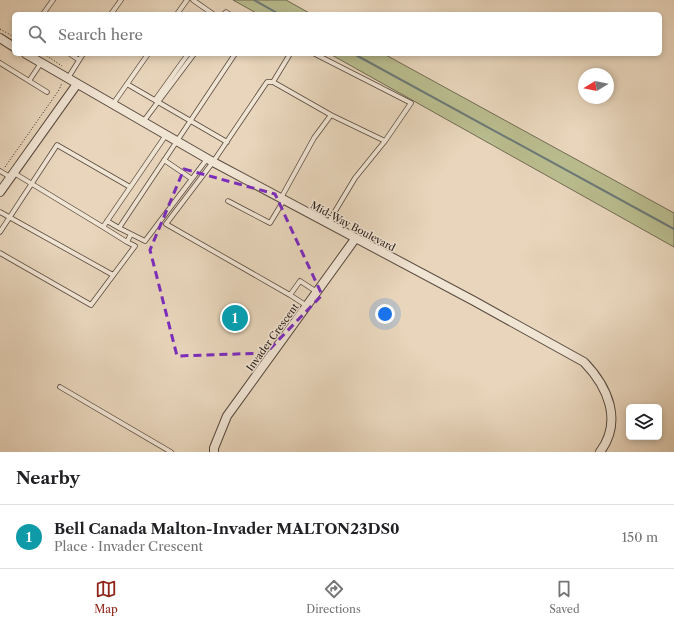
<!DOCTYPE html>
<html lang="en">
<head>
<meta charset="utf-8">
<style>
  body { margin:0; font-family:"Libre Caslon Text",serif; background:#f6f6f6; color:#202124 }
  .controls { position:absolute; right:12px; bottom:12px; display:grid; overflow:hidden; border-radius:6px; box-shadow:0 2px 6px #0003 }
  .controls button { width:36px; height:36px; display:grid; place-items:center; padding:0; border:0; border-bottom:1px solid #e0e0e0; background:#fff; color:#202124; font:20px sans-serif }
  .compass { position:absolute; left:578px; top:68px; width:36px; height:36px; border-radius:50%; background:#fff; box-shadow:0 2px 6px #0003; rotate:260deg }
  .you { position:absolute; left:385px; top:314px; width:14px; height:14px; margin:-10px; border:3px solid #fff; border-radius:50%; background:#1a73e8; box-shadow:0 0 0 6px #1a73e833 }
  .badge { display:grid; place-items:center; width:26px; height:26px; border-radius:50%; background:#8f2418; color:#fff; font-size:13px; font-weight:700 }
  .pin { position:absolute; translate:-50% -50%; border:2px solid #fff; box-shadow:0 1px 4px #0006 }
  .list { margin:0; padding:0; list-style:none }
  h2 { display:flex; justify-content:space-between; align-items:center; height:52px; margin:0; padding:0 16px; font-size:17px }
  h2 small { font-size:13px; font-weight:400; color:#757577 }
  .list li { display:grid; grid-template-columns:26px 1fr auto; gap:12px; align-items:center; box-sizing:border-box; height:64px; padding:0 16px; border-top:1px solid #e0e0e0 }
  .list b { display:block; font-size:15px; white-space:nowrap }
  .list p { margin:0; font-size:13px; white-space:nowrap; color:#757577 }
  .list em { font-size:13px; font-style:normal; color:#757577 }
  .icon { flex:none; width:22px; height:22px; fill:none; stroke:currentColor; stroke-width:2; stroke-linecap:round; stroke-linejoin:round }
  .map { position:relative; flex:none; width:674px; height:452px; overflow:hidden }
  .search { position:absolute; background:#fff; box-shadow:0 2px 6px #0003; left:12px; right:12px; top:12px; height:44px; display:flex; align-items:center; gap:10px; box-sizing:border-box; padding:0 14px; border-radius:6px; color:#757577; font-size:15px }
  .sheet { height:116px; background:#fff }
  nav { display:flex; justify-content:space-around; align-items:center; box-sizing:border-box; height:56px; border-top:1px solid #e0e0e0; background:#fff; font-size:11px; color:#757577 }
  nav a { display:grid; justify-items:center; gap:2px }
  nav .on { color:#8f2418 }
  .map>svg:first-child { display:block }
  .green { fill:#b9bc8e; stroke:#706b52 }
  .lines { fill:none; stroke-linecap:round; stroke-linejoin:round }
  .stream { stroke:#6b7976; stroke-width:2 }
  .lane-casing { stroke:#57493e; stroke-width:5.5 }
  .street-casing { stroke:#57493e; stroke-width:10 }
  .path { stroke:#271a15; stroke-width:1; stroke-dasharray:1 2; stroke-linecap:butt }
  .lane { stroke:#f0e4d3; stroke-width:4 }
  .street { stroke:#f0e4d3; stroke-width:8 }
  .marked { fill:none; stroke:#7b2cbf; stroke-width:3; stroke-dasharray:8 5; stroke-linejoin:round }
  .labels { text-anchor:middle; stroke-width:3; stroke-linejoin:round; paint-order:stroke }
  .street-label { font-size:10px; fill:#271a15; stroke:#f0e4d3 }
</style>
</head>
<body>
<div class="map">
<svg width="674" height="452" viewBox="0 0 674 452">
  <rect width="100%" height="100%" fill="#e8d5bb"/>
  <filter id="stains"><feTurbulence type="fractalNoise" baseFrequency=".005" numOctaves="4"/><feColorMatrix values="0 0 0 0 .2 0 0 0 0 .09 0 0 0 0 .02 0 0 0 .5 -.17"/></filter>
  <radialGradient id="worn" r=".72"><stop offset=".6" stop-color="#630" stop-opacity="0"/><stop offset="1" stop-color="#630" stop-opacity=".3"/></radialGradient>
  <path class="green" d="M 233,0 L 286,0 L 311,14 L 258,14 Z
    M 330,54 L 384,54 L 674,213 L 674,247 Z"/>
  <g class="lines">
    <path class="stream" d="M 254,0 L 279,14
      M 354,54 L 674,229"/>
    <defs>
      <path id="lane" d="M 193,0 L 213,14
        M 43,14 L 53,0
        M 111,14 L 121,0
        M 177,14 L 187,0
        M 224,14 L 226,12 L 229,14
        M 70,54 L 79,60
        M 290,54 L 273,82 L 331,115
        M 315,54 L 411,103 L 385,141
        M 0,63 L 47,92
        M 68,78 L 83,54
        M 29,81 L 41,63
        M 273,82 L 267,82 L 213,162 L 166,224 L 290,295
        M 127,84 L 227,142
        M 155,100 L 188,54
        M 113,104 L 148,54
        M 143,122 L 194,54
        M 207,159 L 145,241 L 119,228 L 235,54
        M 164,160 L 192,179
        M 0,171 L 10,177
        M 14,173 L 103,227 L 166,135
        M 281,198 L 314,138 L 331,115 L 385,141 L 355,178 L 328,223
        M 228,201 L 270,223 L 284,200
        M 0,212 L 113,275
        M 107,221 L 119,228
        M 103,227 L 127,242 L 131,234
        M 0,232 L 57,145 L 130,187
        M 0,253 L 91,305 L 135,246 L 127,242
        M 307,306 L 290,295 L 300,281 L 317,292
        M 60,387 L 171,452"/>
      <path id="street" d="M 0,38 L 14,47
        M 26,54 L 213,162 L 474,301 L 584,362 C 608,387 623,421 600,452
        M 0,192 L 77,84
        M 214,452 L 214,448 L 227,416 L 355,239"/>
    </defs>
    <use href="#lane" class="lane-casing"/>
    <use href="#street" class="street-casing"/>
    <path class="path" d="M 0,29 L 14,37
      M 44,54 L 62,66
      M 5,167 L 59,90 L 62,83"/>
    <use href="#lane" class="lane"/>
    <use href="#street" class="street"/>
  </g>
  <path class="marked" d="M 184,169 L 275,194 L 322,295 L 266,353 L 177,356 L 150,250 Z"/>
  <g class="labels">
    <g class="street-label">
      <text transform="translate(353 226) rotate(28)" y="4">Mid-Way Boulevard</text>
      <text transform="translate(272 337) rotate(-54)" y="4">Invader Crescent</text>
    </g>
  </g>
  <rect width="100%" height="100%" filter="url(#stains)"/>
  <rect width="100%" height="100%" fill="url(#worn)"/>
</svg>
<div class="controls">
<button><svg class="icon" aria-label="layers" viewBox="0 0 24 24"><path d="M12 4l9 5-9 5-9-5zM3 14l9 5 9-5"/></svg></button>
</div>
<svg class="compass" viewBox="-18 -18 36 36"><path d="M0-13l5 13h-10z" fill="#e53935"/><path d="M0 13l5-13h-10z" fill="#757577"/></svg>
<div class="you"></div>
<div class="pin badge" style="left:235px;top:318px;background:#0f9aa8">1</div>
<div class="search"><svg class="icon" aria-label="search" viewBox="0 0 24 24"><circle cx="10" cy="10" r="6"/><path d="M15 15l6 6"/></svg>Search here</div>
</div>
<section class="sheet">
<h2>Nearby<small></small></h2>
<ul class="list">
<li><span class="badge" style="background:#0f9aa8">1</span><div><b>Bell Canada Malton-Invader MALTON23DS0</b><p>Place · Invader Crescent</p></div><em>150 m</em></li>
</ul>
</section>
<nav>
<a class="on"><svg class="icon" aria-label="map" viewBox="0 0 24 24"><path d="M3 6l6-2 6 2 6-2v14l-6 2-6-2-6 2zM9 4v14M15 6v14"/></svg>Map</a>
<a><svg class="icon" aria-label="directions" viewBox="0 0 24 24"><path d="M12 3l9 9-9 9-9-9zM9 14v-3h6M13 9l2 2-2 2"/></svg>Directions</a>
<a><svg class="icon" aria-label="saved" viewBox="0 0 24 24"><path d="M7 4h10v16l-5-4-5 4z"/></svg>Saved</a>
</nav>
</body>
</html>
